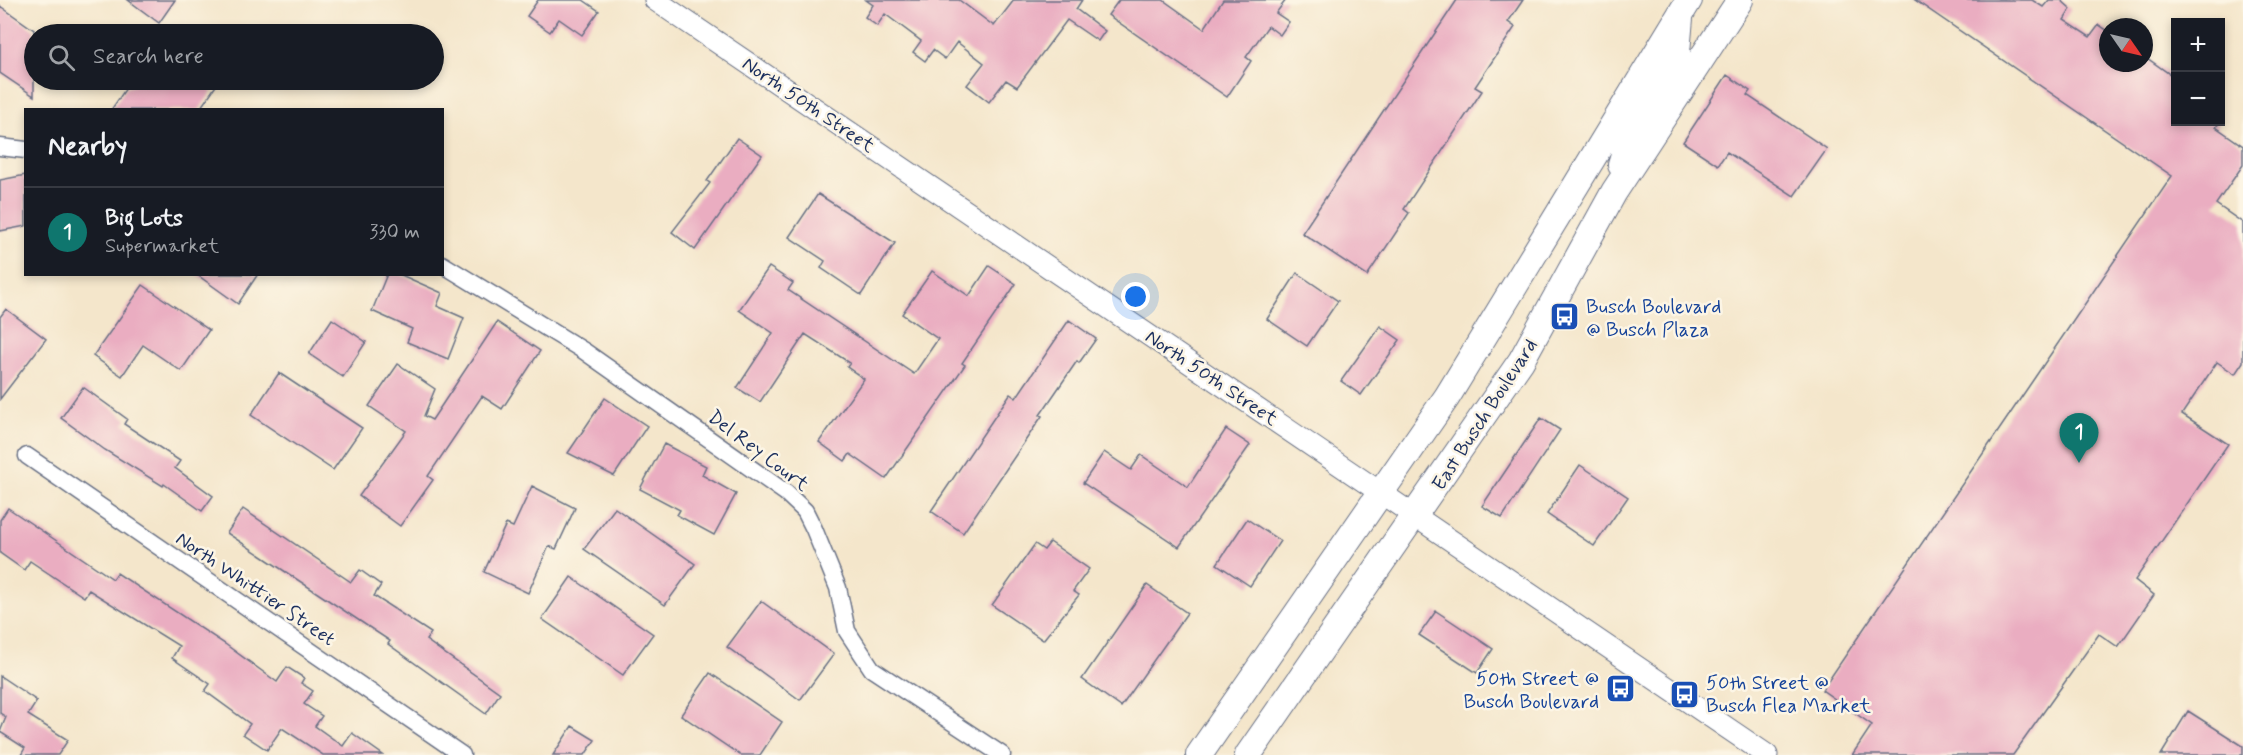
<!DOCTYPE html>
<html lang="en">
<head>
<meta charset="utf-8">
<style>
  body { margin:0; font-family:Mynerve,sans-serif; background:#242831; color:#f1f3f6 }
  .controls { position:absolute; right:18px; top:18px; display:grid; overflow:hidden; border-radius:0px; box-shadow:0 3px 9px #0003 }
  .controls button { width:54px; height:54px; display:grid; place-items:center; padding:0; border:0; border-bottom:2px solid #363941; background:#171b24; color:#f1f3f6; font:30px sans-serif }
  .compass { position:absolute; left:2099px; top:18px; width:54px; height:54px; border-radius:50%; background:#171b24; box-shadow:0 3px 9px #0003; rotate:124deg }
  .you { position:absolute; left:1136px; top:297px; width:21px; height:21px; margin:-15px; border:4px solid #fff; border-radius:50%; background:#1a73e8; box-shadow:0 0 0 9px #1a73e833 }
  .badge { display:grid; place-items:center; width:39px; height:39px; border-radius:50%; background:#0f766e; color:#fff; font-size:20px; font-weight:700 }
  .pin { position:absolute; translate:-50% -50px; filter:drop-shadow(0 2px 3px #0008) }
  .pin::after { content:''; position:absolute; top:32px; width:21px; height:18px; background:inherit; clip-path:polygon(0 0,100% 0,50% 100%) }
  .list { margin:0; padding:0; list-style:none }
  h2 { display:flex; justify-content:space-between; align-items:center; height:78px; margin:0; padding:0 24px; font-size:26px }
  h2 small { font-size:20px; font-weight:400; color:#9ea1a6 }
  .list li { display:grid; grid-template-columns:39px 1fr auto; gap:18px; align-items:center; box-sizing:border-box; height:90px; padding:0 24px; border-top:2px solid #363941 }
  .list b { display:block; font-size:22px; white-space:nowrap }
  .list p { margin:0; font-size:20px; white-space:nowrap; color:#9ea1a6 }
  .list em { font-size:20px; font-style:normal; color:#9ea1a6 }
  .icon { flex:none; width:33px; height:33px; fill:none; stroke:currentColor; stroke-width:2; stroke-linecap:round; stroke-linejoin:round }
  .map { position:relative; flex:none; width:2243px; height:755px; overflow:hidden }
  .search { position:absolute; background:#171b24; box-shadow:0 3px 9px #0003; left:24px; top:24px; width:420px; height:66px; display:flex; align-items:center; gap:15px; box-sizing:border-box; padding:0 21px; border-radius:33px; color:#9ea1a6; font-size:22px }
  .panel { position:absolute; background:#171b24; box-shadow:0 3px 9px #0003; left:24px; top:108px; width:420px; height:168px; border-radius:0px }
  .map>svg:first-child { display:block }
  .building { fill:#eaadc1 }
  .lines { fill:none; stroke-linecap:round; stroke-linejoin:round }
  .minor-casing { stroke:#676f84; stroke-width:19 }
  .tertiary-casing { stroke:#676f84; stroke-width:23 }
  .primary-casing { stroke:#676f84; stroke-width:28 }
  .minor { stroke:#fff; stroke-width:16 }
  .tertiary { stroke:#fff; stroke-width:21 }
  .primary { stroke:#fff; stroke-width:26 }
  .labels { text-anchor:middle; stroke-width:5; stroke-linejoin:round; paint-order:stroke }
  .street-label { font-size:20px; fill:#1b2f5e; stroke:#fcf5e5 }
  .transit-label { font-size:20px; fill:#164399; stroke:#fcf5e5; text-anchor:start }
</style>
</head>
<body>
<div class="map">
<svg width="2243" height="755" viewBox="0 0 2243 755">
  <rect width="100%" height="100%" fill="#fcf5e5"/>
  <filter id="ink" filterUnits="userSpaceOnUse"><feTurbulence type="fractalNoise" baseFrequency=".0167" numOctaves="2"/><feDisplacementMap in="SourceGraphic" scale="12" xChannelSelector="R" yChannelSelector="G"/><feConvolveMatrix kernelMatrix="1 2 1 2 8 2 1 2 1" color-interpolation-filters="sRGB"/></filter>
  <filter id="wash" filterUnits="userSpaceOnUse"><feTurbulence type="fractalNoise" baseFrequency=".008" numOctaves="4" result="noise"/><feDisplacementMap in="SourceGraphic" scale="24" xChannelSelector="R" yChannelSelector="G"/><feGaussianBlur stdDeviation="1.35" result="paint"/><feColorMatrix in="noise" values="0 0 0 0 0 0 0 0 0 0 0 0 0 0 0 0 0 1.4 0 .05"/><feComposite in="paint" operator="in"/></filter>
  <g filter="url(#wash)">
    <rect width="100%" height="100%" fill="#f4e6cb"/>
    <g id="blocks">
      <path class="building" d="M 128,0 L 175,0 L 159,23 Z
        M 538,0 L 583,0 L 599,11 L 582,35 L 559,19 L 550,32 L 527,16 Z
        M 866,0 L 959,0 L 994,26 L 1014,0 L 1082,0 L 1076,9 L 1105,31 L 1098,41 L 1067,20 L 1017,87 L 1006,80 L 989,102 L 967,85 L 984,63 L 957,42 L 945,59 L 933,50 L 925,61 L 913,52 L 921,41 L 885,14 L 877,26 L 865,17 L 873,5 Z
        M 1119,0 L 1163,0 L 1204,29 L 1223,0 L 1286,0 L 1276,13 L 1289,22 L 1280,35 L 1268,26 L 1246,57 L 1251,61 L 1227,97 L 1108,15 Z
        M 1457,0 L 1523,0 L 1508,22 L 1515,27 L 1475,87 L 1482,91 L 1404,209 L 1409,213 L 1367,276 L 1302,233 Z
        M 1915,0 L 2032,0 L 2043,7 L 2049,0 L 2061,0 L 2071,9 L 2064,20 L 2090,37 L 2099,25 L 2108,31 L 2108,63 L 2144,63 L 2144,56 L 2175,78 L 2175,122 L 2220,122 L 2216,127 L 2243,146 L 2243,165 L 2216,204 L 2243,223 L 2243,362 L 2235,374 L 2217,362 L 2182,414 L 2228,444 L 2135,580 L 2154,595 L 2118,647 L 2099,634 L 2013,755 L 1852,755 L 1872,725 L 1822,690 L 2172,176 Z
        M 0,6 L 34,30 L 34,96 L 0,73 Z
        M 1727,75 L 1750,91 L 1747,95 L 1827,149 L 1794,196 L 1727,152 L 1718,165 L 1683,142 Z
        M 148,80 L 220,80 L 199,110 L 111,110 L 126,88 Z
        M 737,138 L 762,155 L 695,250 L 672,232 L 710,183 L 707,181 Z
        M 26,175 L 26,226 L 0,231 L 0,180 Z
        M 818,194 L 895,243 L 861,295 L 821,268 L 825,261 L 789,237 Z
        M 989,266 L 1016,284 L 962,363 L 965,365 L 886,479 L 850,454 L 845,461 L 819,442 L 864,379 L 847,367 L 850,363 L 805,334 L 760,402 L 737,388 L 773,333 L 739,310 L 769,267 L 793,283 L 788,290 L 914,374 L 938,339 L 902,314 L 932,271 L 969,296 Z
        M 1297,273 L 1338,301 L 1307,346 L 1267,319 Z
        M 196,274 L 258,274 L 238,304 Z
        M 387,274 L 399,274 L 442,293 L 437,306 L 464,318 L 448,359 L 407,342 L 412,329 L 372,311 Z
        M 143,285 L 209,330 L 181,371 L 143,345 L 122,376 L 93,356 Z
        M 6,309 L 46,339 L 0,399 L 0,317 Z
        M 332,319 L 366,342 L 343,377 L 309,354 Z
        M 1069,320 L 1096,339 L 1079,363 L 1077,361 L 1040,415 L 1042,416 L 963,533 L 931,511 L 1010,394 L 1016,398 Z
        M 497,322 L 540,351 L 502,409 L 482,396 L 428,476 L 433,480 L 400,526 L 359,496 L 406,431 L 369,406 L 398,364 L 435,389 L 424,416 L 432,420 Z
        M 1380,326 L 1400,340 L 1361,395 L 1341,381 Z
        M 279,373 L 362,428 L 333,470 L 251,415 Z
        M 83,387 L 127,419 L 124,424 L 180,461 L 175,468 L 213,496 L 202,511 L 164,484 L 163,486 L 105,450 L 61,418 Z
        M 605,398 L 647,426 L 614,476 L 568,453 Z
        M 1541,418 L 1560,430 L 1502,518 L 1482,506 Z
        M 1226,429 L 1250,445 L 1179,547 L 1083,483 L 1104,452 L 1131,470 L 1141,455 L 1188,487 Z
        M 664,444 L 706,466 L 702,475 L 736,494 L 714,535 L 677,515 L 680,510 L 640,489 Z
        M 1580,465 L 1628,497 L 1594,546 L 1547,514 Z
        M 532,486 L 575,508 L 556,549 L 549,546 L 528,593 L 484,572 L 506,524 L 513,527 Z
        M 8,508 L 113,579 L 117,573 L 225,644 L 277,682 L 287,667 L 304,678 L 301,683 L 313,691 L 304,704 L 322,716 L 315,726 L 343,746 L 352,733 L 383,755 L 323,755 L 282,728 L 267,750 L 243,734 L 250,724 L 205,691 L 210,684 L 172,658 L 179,646 L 89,590 L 84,597 L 30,561 L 24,570 L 0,553 L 0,520 Z
        M 615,508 L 695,564 L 665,605 L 584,549 Z
        M 243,509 L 351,582 L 360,570 L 381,585 L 374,596 L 431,633 L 426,640 L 500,693 L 486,714 L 388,644 L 390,641 L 227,533 Z
        M 1247,519 L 1280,541 L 1250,586 L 1217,564 Z
        M 1050,542 L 1089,569 L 1073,591 L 1079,595 L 1043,640 L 992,605 L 1035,544 L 1044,550 Z
        M 571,577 L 653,634 L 623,675 L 542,619 Z
        M 1147,585 L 1187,613 L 1121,707 L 1082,679 Z
        M 761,601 L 834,654 L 800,700 L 727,647 Z
        M 1436,611 L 1493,649 L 1477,673 L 1419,635 Z
        M 710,673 L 782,722 L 760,755 L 740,755 L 681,715 Z
        M 0,676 L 37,701 L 28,715 L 68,740 L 58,755 L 21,755 L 25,748 L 0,732 L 6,717 L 0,713 Z
        M 2188,711 L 2243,746 L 2243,755 L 2161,755 Z
        M 572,726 L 595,740 L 585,755 L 553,755 Z"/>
    </g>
  </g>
  <g filter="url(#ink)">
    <use href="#blocks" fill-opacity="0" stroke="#676f84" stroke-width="1.5"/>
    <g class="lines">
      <defs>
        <path id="minor" d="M 0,147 L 26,150
          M 442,264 L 584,351 L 786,493 L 805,511 L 814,529 L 838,588 L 847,631 L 872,669 L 1002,755
          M 27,456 L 462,755"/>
        <path id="tertiary" d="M 655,0 L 1767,755"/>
        <path id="primary" d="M 1621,165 L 1630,136 L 1677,52 L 1680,18
          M 1199,755 L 1447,397 L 1689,0
          M 1248,755 L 1521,361 L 1614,192 L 1740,0"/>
      </defs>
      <use href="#minor" class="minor-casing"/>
      <use href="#tertiary" class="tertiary-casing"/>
      <use href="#primary" class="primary-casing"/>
      <use href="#minor" class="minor"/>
      <use href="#tertiary" class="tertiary"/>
      <use href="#primary" class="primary"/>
    </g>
  </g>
  <defs>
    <symbol id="bus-square" viewBox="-11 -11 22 22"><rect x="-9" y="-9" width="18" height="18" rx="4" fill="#1a4fb4" stroke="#fcf5e5"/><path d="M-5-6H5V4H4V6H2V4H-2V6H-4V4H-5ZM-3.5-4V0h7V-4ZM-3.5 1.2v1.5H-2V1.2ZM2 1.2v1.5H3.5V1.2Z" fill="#fff"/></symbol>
  </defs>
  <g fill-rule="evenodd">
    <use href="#bus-square" x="1548" y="300" width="33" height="33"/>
    <use href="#bus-square" x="1604" y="672" width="33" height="33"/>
    <use href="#bus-square" x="1668" y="678" width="33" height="33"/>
  </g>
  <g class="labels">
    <g class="street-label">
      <text transform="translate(809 104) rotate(34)" y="7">North 50th Street</text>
      <text transform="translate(1212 377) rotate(34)" y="7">North 50th Street</text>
      <text transform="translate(1484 414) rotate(-57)" y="7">East Busch Boulevard</text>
      <text transform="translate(759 450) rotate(37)" y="7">Del Rey Court</text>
      <text transform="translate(256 588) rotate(34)" y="7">North Whittier Street</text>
    </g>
    <g class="transit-label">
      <text x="1586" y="313">Busch Boulevard<tspan x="1586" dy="23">@ Busch Plaza</tspan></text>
      <text x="1599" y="685" text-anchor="end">50th Street @<tspan x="1599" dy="23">Busch Boulevard</tspan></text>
      <text x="1706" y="689">50th Street @<tspan x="1706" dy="23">Busch Flea Market</tspan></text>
    </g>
  </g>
</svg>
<div class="controls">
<button>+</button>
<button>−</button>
</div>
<svg class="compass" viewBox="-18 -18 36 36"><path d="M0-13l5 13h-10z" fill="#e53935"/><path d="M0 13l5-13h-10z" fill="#9ea1a6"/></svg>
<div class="you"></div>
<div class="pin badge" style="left:2079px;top:463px">1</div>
<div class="search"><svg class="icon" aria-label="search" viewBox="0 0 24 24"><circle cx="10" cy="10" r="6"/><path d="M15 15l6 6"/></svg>Search here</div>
<section class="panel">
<h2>Nearby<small></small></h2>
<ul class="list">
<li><span class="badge">1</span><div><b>Big Lots</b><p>Supermarket</p></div><em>330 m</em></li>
</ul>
</section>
</div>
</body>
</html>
